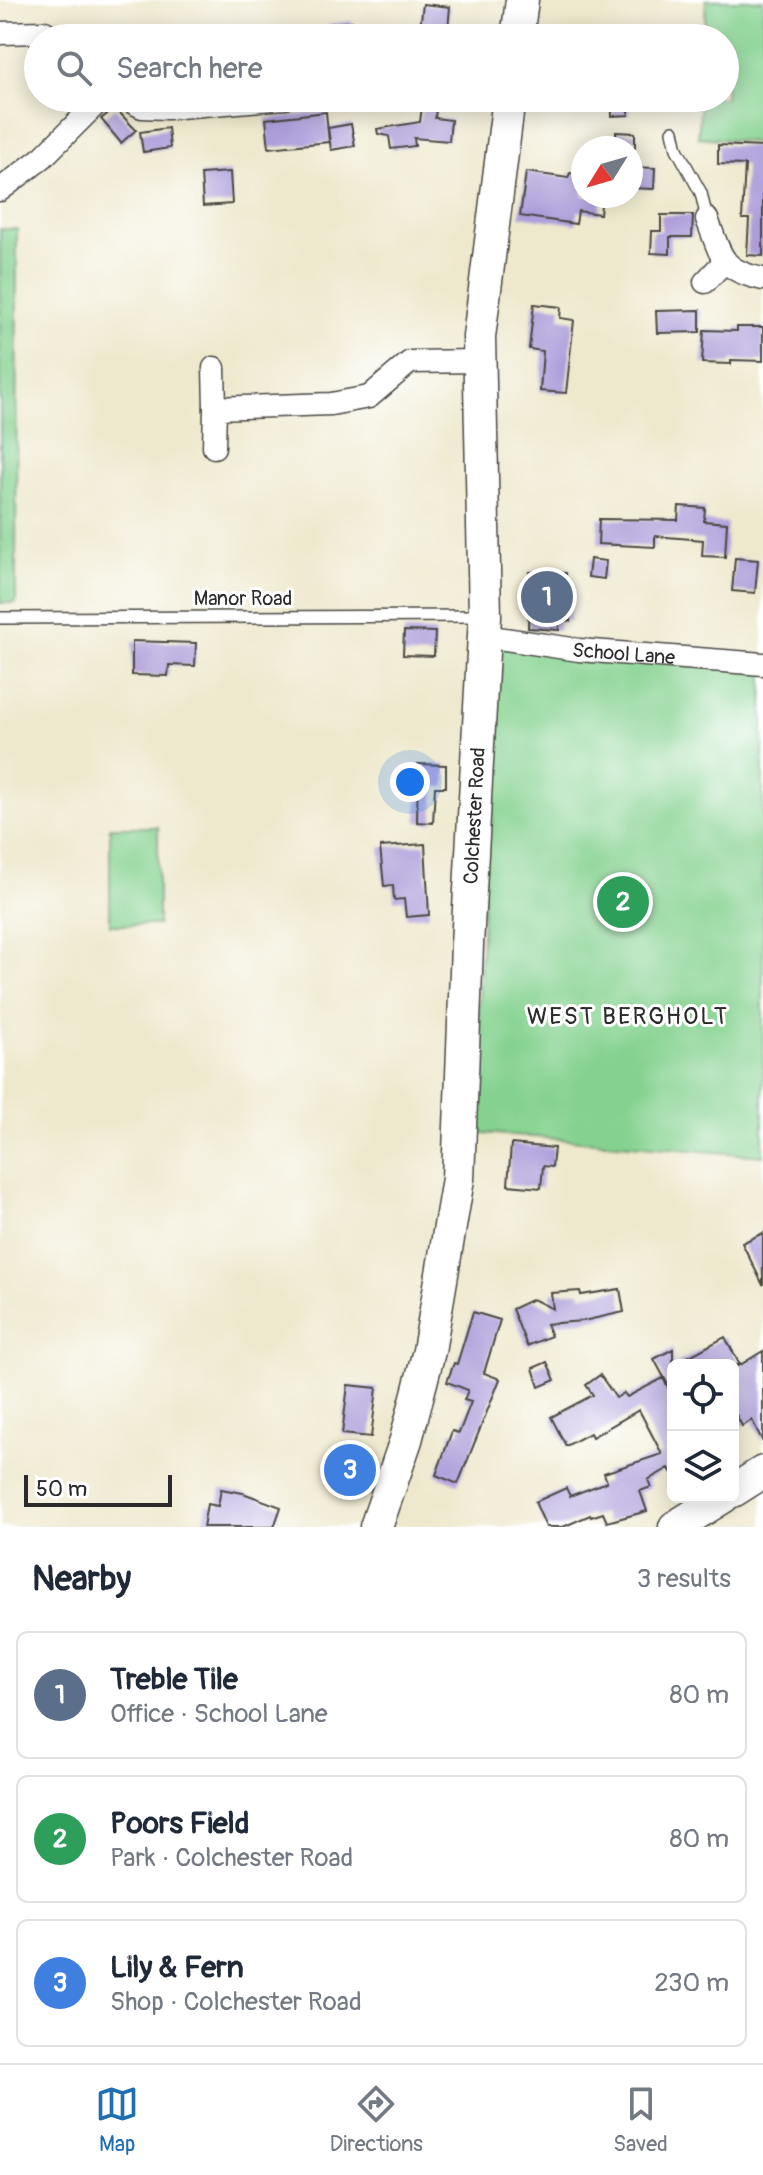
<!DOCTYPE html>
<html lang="en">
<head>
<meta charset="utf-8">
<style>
  body { margin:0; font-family:Pangolin,sans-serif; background:#f6f6f7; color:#1f2937 }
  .controls { position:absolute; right:24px; bottom:24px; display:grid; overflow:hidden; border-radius:12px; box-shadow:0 4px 20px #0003 }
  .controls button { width:72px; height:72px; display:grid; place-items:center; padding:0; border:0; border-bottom:2px solid #e0e1e3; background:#fff; color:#1f2937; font:40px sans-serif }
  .compass { position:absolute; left:571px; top:136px; width:72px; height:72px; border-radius:50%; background:#fff; box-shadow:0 4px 20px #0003; rotate:233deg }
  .scale { position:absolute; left:24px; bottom:20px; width:148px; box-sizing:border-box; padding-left:8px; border:4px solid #2b2b2b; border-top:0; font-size:22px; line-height:28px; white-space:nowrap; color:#2b2b2b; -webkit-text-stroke:6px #fff; paint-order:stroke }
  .you { position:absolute; left:410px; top:782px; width:28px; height:28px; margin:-20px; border:6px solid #fff; border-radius:50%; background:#1a73e8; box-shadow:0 0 0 12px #1a73e833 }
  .badge { display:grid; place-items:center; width:52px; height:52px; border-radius:50%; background:#1f6fb2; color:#fff; font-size:26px; font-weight:700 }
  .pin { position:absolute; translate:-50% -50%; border:4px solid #fff; box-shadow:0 2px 8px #0006 }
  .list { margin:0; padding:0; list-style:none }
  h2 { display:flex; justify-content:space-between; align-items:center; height:104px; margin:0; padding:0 32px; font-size:34px }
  h2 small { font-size:26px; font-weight:400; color:#747a83 }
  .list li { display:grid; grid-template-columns:52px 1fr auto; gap:24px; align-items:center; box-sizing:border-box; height:128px; margin:0 16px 16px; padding:0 16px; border:2px solid #e0e1e3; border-radius:12px }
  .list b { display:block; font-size:30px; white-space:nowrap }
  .list p { margin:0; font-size:26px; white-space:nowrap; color:#747a83 }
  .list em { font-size:26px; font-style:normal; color:#747a83 }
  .icon { flex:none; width:44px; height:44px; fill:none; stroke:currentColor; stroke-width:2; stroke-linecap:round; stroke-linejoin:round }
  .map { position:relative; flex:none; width:763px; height:1527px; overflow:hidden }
  .search { position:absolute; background:#fff; box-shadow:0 4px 20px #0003; left:24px; right:24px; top:24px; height:88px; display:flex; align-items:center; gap:20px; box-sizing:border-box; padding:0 28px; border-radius:44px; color:#747a83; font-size:30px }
  .sheet { height:536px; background:#fff }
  nav { display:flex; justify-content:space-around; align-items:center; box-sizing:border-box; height:112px; border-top:2px solid #e0e1e3; background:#fff; font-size:22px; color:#747a83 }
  nav a { display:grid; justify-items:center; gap:4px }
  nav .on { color:#1f6fb2 }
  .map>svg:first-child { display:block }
  .green { fill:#85d290; stroke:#587e5e; stroke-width:2 }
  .building { fill:#ad9eda }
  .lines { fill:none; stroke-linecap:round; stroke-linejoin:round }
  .lane-casing { stroke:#484743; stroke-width:14 }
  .street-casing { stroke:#484743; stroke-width:25 }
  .secondary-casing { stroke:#484743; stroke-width:35 }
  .lane { stroke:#fff; stroke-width:11 }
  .street { stroke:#fff; stroke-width:22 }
  .secondary { stroke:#fff; stroke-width:32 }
  .labels { text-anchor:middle; stroke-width:6; stroke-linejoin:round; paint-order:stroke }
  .street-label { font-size:20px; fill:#2b2b2b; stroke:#fff }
  .quarter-label { font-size:24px; letter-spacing:2px; fill:#2b2b2b; stroke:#fff }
</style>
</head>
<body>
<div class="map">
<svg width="763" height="1527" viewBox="0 0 763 1527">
  <rect width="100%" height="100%" fill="#fff"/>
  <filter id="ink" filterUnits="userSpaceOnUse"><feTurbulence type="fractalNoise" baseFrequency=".0125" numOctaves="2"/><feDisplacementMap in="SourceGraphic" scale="16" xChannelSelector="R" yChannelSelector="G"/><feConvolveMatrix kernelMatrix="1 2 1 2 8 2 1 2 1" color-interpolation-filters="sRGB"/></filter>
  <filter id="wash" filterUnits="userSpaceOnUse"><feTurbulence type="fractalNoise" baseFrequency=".006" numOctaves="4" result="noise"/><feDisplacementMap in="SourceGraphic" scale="32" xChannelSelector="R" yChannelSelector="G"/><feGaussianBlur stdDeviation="1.8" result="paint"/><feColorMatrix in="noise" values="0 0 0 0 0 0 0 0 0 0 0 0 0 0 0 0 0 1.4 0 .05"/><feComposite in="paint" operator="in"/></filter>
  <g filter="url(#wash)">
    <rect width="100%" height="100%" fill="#eee8cc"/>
    <path class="green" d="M 706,0 L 763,0 L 763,143 L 698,137 L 701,98 L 725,98 L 725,38 L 704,38 Z
      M 0,229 L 17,229 L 16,603 L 0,603 Z
      M 495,645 L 763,672 L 763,1156 L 473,1132 Z
      M 110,827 L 158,827 L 158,925 L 110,925 Z"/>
    <g id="blocks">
      <path class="building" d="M 423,4 L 450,7 L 448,30 L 420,28 Z
        M 352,21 L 354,38 L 330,38 L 328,24 Z
        M 612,98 L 629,98 L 629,115 L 612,116 Z
        M 422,107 L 436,109 L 435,118 L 451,120 L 449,141 L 414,138 L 415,146 L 391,149 L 389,136 L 378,134 L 377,129 L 420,122 Z
        M 115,108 L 136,130 L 121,143 L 101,119 Z
        M 326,112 L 329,142 L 269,148 L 266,119 Z
        M 351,124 L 355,146 L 331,150 L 328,128 Z
        M 168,128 L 170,148 L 143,152 L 140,132 Z
        M 616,132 L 635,133 L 635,148 L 616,148 Z
        M 718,145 L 763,147 L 763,256 L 747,255 L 749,219 L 742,219 L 745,165 L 718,164 Z
        M 631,167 L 655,168 L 654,189 L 631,188 Z
        M 230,172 L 232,204 L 203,206 L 201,174 Z
        M 526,172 L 568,178 L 570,173 L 583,175 L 583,196 L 602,196 L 600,214 L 578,211 L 576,224 L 520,216 Z
        M 661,215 L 693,215 L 692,237 L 670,237 L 670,254 L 651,253 L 652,231 L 661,231 Z
        M 534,304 L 561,307 L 560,318 L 574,320 L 566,393 L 540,391 L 543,351 L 529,349 Z
        M 700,310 L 700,332 L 657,333 L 656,311 Z
        M 737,327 L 763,327 L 763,361 L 731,360 L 731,364 L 702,363 L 704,330 L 737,331 Z
        M 679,506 L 705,508 L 704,521 L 727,523 L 725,557 L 702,556 L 703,540 L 655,536 L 655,547 L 598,544 L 599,519 L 678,520 Z
        M 735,558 L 758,560 L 755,593 L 732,591 Z
        M 590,559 L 606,561 L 604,579 L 588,577 Z
        M 530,572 L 566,573 L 564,605 L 571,605 L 570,621 L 559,621 L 559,630 L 528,628 Z
        M 404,631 L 435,632 L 434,656 L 403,655 Z
        M 132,641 L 196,643 L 195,666 L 169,665 L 168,676 L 132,675 Z
        M 418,764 L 446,765 L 446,787 L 435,787 L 433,823 L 417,822 Z
        M 425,844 L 429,915 L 406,917 L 404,899 L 394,900 L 393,885 L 384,886 L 380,847 Z
        M 511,1144 L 554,1148 L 552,1167 L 543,1166 L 541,1188 L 508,1185 Z
        M 763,1233 L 763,1285 L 742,1243 Z
        M 620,1289 L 624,1312 L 583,1321 L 546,1324 L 551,1336 L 527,1346 L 512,1309 L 533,1299 L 553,1309 L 551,1293 L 580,1291 L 581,1295 Z
        M 473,1312 L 500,1320 L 484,1373 L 500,1379 L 458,1484 L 436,1475 L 452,1431 L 459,1433 L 471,1402 L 464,1400 L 468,1390 L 447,1382 L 454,1363 L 457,1364 Z
        M 725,1337 L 740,1365 L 763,1351 L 763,1442 L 752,1420 L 742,1426 L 733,1409 L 733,1368 L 739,1365 L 673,1365 L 673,1394 L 654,1359 L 673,1349 L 673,1365 Z
        M 547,1362 L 555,1380 L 539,1387 L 533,1368 Z
        M 600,1375 L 616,1398 L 624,1393 L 627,1397 L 663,1378 L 673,1397 L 673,1475 L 669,1468 L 648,1480 L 651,1487 L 640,1491 L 647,1511 L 607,1522 L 603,1513 L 591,1517 L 590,1515 L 563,1527 L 546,1527 L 535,1502 L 566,1488 L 570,1496 L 607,1482 L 604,1473 L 662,1454 L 639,1410 L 592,1437 L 590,1433 L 566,1446 L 551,1417 L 593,1395 L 586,1385 Z
        M 348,1385 L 377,1388 L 371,1437 L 342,1434 Z
        M 331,1455 L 374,1469 L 370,1484 L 326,1470 Z
        M 221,1489 L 243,1493 L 281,1507 L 274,1527 L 203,1527 L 207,1504 L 218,1506 Z"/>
    </g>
  </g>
  <g filter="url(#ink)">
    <use href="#blocks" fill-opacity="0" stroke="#484743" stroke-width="2"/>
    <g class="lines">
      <defs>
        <path id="lane" d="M 673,131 L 677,149 L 701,193 L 707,219
          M 0,618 L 483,616"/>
        <g id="street">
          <path d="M 0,33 L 45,32 L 53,38"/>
          <path d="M 124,98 L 142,107 L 167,108 L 285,98"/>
          <path d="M 0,190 L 43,157 L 102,98"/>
          <path d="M 707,219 C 722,257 720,270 763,279"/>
          <path d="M 705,282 L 725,261"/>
          <path d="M 214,368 L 215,408"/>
          <path d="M 214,447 L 215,408 L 331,404 L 369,397 L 410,362 L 478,361"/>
          <path id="s1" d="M 485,636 L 579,650 L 763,664"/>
        </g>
        <g id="secondary">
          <path d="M 517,38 L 522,0"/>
          <path d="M 733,1491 L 763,1472"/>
          <path id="s2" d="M 376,1527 L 406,1440 L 429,1351 L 458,1179 L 467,945 L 485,616 L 479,337 L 509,98"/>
          <path d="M 675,1527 L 723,1497"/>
        </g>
      </defs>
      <use href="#lane" class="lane-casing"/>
      <use href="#street" class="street-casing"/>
      <use href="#secondary" class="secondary-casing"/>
      <use href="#lane" class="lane"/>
      <use href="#street" class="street"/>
      <use href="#secondary" class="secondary"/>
    </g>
  </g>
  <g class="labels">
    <g class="street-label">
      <text x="243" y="605">Manor Road</text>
      <text dy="7" stroke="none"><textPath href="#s1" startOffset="140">School Lane</textPath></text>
      <text dy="7" stroke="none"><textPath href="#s2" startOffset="722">Colchester Road</textPath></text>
    </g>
    <g class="quarter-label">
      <text x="628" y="1024">WEST BERGHOLT</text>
    </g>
  </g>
</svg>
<div class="controls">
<button><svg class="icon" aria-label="locate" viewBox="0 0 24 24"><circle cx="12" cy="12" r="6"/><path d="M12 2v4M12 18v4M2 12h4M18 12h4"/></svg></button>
<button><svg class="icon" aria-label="layers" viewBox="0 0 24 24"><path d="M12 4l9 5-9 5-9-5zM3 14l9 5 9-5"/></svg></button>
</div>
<svg class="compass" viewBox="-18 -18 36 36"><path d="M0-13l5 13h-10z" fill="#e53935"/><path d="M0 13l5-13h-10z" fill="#747a83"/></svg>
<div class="scale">50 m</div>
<div class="you"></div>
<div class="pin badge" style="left:547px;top:597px;background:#5c6f8a">1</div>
<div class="pin badge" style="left:623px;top:902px;background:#2e9e5b">2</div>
<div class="pin badge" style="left:350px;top:1470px;background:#3f7fe0">3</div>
<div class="search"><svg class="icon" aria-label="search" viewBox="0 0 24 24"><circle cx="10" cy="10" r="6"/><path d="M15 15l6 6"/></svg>Search here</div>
</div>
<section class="sheet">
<h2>Nearby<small>3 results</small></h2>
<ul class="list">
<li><span class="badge" style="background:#5c6f8a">1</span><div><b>Treble Tile</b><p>Office · School Lane</p></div><em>80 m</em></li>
<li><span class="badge" style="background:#2e9e5b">2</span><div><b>Poors Field</b><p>Park · Colchester Road</p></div><em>80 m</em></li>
<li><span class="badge" style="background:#3f7fe0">3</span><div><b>Lily &amp; Fern</b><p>Shop · Colchester Road</p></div><em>230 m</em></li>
</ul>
</section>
<nav>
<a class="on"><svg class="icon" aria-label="map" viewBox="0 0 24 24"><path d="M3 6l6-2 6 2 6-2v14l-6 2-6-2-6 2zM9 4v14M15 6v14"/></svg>Map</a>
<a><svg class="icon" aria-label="directions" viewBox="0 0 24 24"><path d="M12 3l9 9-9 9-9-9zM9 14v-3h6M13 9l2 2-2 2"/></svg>Directions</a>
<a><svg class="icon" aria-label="saved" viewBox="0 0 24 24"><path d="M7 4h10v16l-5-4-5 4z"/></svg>Saved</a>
</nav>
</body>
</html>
